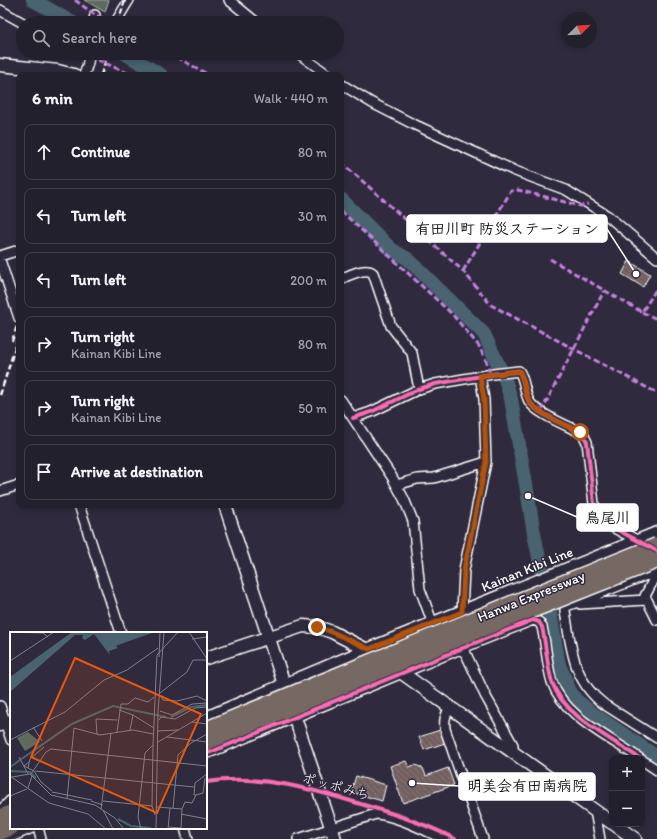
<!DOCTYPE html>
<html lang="en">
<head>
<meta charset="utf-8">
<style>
  body { margin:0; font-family:Itim,"Klee One",sans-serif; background:#2b2836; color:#f1f3f6 }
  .controls { position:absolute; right:12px; bottom:12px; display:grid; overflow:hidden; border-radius:8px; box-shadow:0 2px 6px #0003 }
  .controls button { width:36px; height:36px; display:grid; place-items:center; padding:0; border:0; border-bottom:1px solid #403e4a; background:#23202e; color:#f1f3f6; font:20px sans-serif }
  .compass { position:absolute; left:561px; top:12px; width:36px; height:36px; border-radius:50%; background:#23202e; box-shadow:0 2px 6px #0003; rotate:66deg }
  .stop { position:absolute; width:12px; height:12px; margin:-9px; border:3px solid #b45309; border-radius:50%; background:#fff }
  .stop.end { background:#b45309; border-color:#fff; box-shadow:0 1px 4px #0008 }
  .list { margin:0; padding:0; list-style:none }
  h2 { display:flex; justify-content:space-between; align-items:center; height:52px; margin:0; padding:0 16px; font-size:17px }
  h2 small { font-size:13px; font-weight:400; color:#a3a3aa }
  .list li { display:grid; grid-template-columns:26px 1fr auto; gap:12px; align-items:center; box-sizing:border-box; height:56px; margin:0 8px 8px; padding:0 8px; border:1px solid #403e4a; border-radius:8px }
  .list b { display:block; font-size:15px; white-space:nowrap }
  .list p { margin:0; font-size:13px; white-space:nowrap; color:#a3a3aa }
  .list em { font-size:13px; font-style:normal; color:#a3a3aa }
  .icon { flex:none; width:22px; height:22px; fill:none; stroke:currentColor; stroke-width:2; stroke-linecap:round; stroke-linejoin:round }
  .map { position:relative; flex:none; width:657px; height:839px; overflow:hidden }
  .search { position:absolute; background:#23202e; box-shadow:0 2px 6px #0003; left:16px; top:16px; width:328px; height:44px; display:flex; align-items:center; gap:10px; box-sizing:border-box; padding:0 14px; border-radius:22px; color:#a3a3aa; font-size:15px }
  .panel { position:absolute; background:#23202e; box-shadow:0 2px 6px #0003; left:16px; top:72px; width:328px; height:436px; border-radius:8px }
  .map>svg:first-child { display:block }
  .green { fill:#5f6a5e; stroke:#afb4ae }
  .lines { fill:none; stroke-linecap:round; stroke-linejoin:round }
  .river { stroke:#4a6371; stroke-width:14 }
  .building { fill:url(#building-back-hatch); stroke:#fff }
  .street-casing { stroke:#fff; stroke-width:12 }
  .secondary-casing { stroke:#fff; stroke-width:15 }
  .highway-casing { stroke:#fff; stroke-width:19 }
  .street { stroke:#2f2a3d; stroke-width:9 }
  .secondary { stroke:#2f2a3d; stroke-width:12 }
  .highway { stroke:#766964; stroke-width:16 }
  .rail { stroke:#fff; stroke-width:2.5; stroke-dasharray:6 3; stroke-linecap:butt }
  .highway-bridge-casing { stroke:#fff; stroke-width:19; stroke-linecap:butt }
  .highway-bridge { stroke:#766964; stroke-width:16 }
  .quiet { stroke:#c483df; stroke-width:3; stroke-dasharray:6 3; stroke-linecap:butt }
  .cycleway-casing { stroke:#2f2a3d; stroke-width:6 }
  .cycleway { stroke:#f96db3; stroke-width:4 }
  .route { stroke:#b45309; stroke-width:5 }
  .labels { text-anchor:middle; stroke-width:3; stroke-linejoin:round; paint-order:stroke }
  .street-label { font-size:14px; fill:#fff; stroke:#2f2a3d }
  .inset-river { fill:none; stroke:#4a6371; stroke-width:2 }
  .inset-road { fill:none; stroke:#827f8b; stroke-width:1 }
  .view { fill:#e8590c; fill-opacity:0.15; stroke:#e8590c; stroke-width:2 }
  .inset-edge { fill:none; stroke:#fff; stroke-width:2 }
  .leader { fill:none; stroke:#fff; stroke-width:1.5 }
  .callout-dot { fill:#fff; stroke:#2f2a3d; stroke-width:1.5 }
  .callout { fill:#fff; stroke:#fff; stroke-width:1.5 }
  .callout-label { font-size:15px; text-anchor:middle; font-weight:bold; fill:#111 }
</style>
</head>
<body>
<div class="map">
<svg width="657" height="839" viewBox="0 0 657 839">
  <defs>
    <pattern id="building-back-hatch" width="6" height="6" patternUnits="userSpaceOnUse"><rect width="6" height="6" fill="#725e5f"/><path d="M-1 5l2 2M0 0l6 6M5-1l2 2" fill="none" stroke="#877677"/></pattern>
  </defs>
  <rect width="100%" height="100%" fill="#2f2a3d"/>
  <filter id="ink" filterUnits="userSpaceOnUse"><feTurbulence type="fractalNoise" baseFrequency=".025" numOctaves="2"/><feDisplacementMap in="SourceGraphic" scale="8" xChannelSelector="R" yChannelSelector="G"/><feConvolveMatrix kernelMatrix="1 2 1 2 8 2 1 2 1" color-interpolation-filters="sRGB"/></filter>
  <g filter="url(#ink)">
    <path class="green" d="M 84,0 L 109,0 L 105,12 Z"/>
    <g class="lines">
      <path class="river" d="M 33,0 L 73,23
        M 124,53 L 161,75
        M 341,199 L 391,249 L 408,259 L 484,334 L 505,379 L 511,399 L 528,496 L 533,528 L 550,613 L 559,665 L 570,691 L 576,700 L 592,713 L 657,757"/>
    </g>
    <path class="building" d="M 629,261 L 650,274 L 643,287 L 622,274 Z
      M 440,730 L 445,743 L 424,750 L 419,737 Z
      M 406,761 L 409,767 L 415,765 L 423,768 L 426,776 L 448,768 L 454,785 L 403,803 L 390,766 Z
      M 356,776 L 386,785 L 382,801 L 351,792 Z"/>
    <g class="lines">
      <defs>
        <path id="street" d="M 229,0 L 257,23
          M 0,10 L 23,23
          M 93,23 L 95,15
          M 115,23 L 129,0
          M 298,53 L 328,75
          M 84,75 C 86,68 91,60 87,53
          M 341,84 L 372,103 L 411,123 L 515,171 L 566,190 L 608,216 L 657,258
          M 0,256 L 19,250
          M 0,260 L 19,318
          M 341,279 C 349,275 365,267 373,273 L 391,326 L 412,353 L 419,389
          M 341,400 L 392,477 L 404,499 L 413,521 L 420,589 L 433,624
          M 353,418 L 371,412 L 419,389 L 435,384 L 493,374 L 519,371 C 525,380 524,392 529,401 C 535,413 568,426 580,432 L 584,436 L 587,442 L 594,504 L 597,514 L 603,522 L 642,543
          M 397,485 L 417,479 L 434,478 L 486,462
          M 0,491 L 19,485
          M 79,505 L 121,633
          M 657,571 L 567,606 L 565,608 L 565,611 C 571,647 573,682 605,705 L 657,738
          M 657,573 L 645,596 L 657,620
          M 580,604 L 646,600
          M 462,612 L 464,570 L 486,462 L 484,399 L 480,376
          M 457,645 L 466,654 L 485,695 L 513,745 L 513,752
          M 0,706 L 11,740
          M 450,708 C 445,715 444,720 445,729 L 483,839
          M 206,754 L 475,643 L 533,620 L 539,622 L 542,627 C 546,644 547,666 552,682 C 564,717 611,738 639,758
          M 642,760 L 657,770
          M 595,811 L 600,839
          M 38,828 L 41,839
          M 185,828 L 188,839
          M 6,839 L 32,828
          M 298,839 L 376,814 C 398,816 424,830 444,839"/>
        <path id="secondary" d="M 0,65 L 58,71 L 74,75
          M 225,505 L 335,839
          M 206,658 L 303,626 L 317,627 L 332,632 L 373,653
          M 388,663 L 612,823
          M 206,718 L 369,649 L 657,533
          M 0,725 L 11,721
          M 0,813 L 11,802
          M 614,824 L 635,839"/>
        <path id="highway" d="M 0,818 L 11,813
          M 0,832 L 11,827"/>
      </defs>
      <use href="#street" class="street-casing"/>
      <use href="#secondary" class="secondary-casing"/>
      <use href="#highway" class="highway-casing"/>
      <use href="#street" class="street"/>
      <use href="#secondary" class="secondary"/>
      <use href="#highway" class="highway"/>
      <path class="rail" d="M 118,23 L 125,0
        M 101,75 L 108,53
        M 12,341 L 19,320
        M 0,395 L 19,335"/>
      <defs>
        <path id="highway-bridge" d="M 206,730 L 512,604 L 657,546
          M 206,744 L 491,626 L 657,560"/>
      </defs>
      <use href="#highway-bridge" class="highway-bridge-casing"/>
      <use href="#highway-bridge" class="highway-bridge"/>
      <path class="quiet" d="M 75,0 L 95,15 L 116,23
        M 169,53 L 209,75
        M 89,56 L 132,75
        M 341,162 L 463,271 L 491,305 L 657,393
        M 341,211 L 452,314 L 479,346 L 488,365 L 490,375
        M 550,259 L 642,312 L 657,288
        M 463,271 L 511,191 L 518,190 L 581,206 L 585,205 L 588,204
        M 642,312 L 657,319
        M 541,412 L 604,291"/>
      <defs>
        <path id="cycleway" d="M 353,418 L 371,412 L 419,389 L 435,384 L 493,374 L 519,371 C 525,380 524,392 529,401 C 535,413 568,426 580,432 L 584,436 L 587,442 L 594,504 L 597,514 L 603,522 L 657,551
          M 206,754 L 475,643 L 533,620 L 539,622 L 542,627 C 546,644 547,666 552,682 C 564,717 611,738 639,758
          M 206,782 C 261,774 312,789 364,805 C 395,814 427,824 455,839"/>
      </defs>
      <use href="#cycleway" class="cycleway-casing"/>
      <use href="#cycleway" class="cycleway"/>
    </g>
  </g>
  <g class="lines" filter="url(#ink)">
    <path class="route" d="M 317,627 L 332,632 L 369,649 L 462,612 L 464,570 L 486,462 L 484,399 L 480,376 L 519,371 C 525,380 524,392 529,401 C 535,413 568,426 580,432"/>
  </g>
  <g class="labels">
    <g class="street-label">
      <text transform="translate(527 569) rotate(-22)" y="5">Kainan Kibi Line</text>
      <text transform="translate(531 596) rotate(-22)" y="5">Hanwa Expressway</text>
      <text transform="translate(336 786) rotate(15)" y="5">ポッポみち</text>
    </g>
  </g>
  <g transform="translate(10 632)">
    <rect width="197" height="197" fill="#2f2a3d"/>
    <path d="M 18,100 L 30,110 L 15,119 L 7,106 Z" fill="#5f6a5e"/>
    <path d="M 62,0 L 142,1 L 108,13 L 106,14 L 108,16 L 99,19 L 100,23 L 84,2 L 75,8 L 72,6 L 73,3 L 65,3 L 0,60 L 0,45 Z" fill="#4a6371"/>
    <path class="inset-river" d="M 161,85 L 181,75 L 197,73M 0,135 L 62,92 L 103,74 L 156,85M 0,139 L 20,140 L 26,146M 108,187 L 121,194 L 141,196"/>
    <path class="inset-road" d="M 0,0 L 33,1 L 38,5M 179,0 L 197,27M 182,7 L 197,5M 149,25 L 150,0M 0,29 L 44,0M 150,61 L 177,40 L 183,28 L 197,28M 151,64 L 153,68 L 167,69 L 187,64 L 197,69M 109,78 L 123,83 L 144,96M 150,79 L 162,83 L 182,72 L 197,71M 149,88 L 151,85 L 165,87 L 185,76 L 197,75M 182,90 L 197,92M 23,95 L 32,109M 120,98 L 123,83M 147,99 L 168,98M 107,100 L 111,72 L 118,72 L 125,66 L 138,70 L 144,65M 87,102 L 86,87 L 107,88M 157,105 L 197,110M 0,108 L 55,80 L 94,48 L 117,38 L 148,16M 148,110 L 197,81M 143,113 L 142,174 L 145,183M 9,125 L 18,142M 19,130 L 14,134 L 24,139 L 31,150 L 42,159M 18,136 L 20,127 L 34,115M 25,139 L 184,155M 21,142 L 36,120 L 41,117 L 197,134M 0,144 L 39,171 L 78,182 L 96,197M 2,145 L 20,142 L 41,163 L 85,173 L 105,186 L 114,197M 18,156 L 22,144M 42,160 L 82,168M 186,163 L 193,161 L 195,146M 0,164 L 17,157M 57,167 L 64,96 L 90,103 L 123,98 L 143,102M 81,169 L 93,173M 93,169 L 142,174M 147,175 L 172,177 L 175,170 L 182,171 L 186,163 L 184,163 L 185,151 L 197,142M 163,176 L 168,123 L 181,111 L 197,102M 91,177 L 101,101M 93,178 L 103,197M 171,182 L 197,187M 159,195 L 171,196M 171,196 L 172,177M 131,197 L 128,185 L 135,121 L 143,113 L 147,23 L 168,0M 146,197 L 148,80 L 154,0M 158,197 L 160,176"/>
    <path class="view" d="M 65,26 L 191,82 L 147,181 L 21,125 Z"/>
    <rect width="197" height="197" class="inset-edge"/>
  </g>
  <path class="leader" d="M636 274L607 229M528 496L577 517M412 783L459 786"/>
  <g class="callout-dot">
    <circle cx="636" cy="274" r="4"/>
    <circle cx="528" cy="496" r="4"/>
    <circle cx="412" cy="783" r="4"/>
  </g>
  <g class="callout">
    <rect x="407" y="215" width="200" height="27" rx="4"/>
    <rect x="577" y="504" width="61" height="27" rx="4"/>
    <rect x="459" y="773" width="136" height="27" rx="4"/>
  </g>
  <g class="callout-label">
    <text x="507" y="234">有田川町 防災ステーション</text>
    <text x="608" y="523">鳥尾川</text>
    <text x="527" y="791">明美会有田南病院</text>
  </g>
</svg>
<div class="controls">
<button>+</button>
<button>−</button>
</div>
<svg class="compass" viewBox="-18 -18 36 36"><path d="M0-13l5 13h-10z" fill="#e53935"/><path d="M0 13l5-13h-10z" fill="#a3a3aa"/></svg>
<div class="stop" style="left:580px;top:432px"></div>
<div class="stop end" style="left:317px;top:627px"></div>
<div class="search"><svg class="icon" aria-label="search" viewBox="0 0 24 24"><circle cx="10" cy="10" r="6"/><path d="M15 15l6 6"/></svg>Search here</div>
<section class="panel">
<h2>6 min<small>Walk · 440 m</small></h2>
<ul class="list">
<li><svg class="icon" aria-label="ahead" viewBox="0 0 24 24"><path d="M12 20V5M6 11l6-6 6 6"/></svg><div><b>Continue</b></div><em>80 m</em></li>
<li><svg class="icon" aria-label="left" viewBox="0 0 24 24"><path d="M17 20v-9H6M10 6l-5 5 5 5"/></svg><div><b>Turn left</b></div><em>30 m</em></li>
<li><svg class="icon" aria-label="left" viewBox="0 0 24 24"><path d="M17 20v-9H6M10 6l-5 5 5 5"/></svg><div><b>Turn left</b></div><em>200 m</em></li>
<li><svg class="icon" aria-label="right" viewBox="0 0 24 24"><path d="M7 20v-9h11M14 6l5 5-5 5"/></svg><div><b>Turn right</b><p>Kainan Kibi Line</p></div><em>80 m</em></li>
<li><svg class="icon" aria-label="right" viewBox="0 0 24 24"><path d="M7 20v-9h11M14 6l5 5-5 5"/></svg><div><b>Turn right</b><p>Kainan Kibi Line</p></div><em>50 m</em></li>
<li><svg class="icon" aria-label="arrive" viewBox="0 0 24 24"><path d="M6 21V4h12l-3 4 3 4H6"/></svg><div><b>Arrive at destination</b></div></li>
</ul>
</section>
</div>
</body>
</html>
